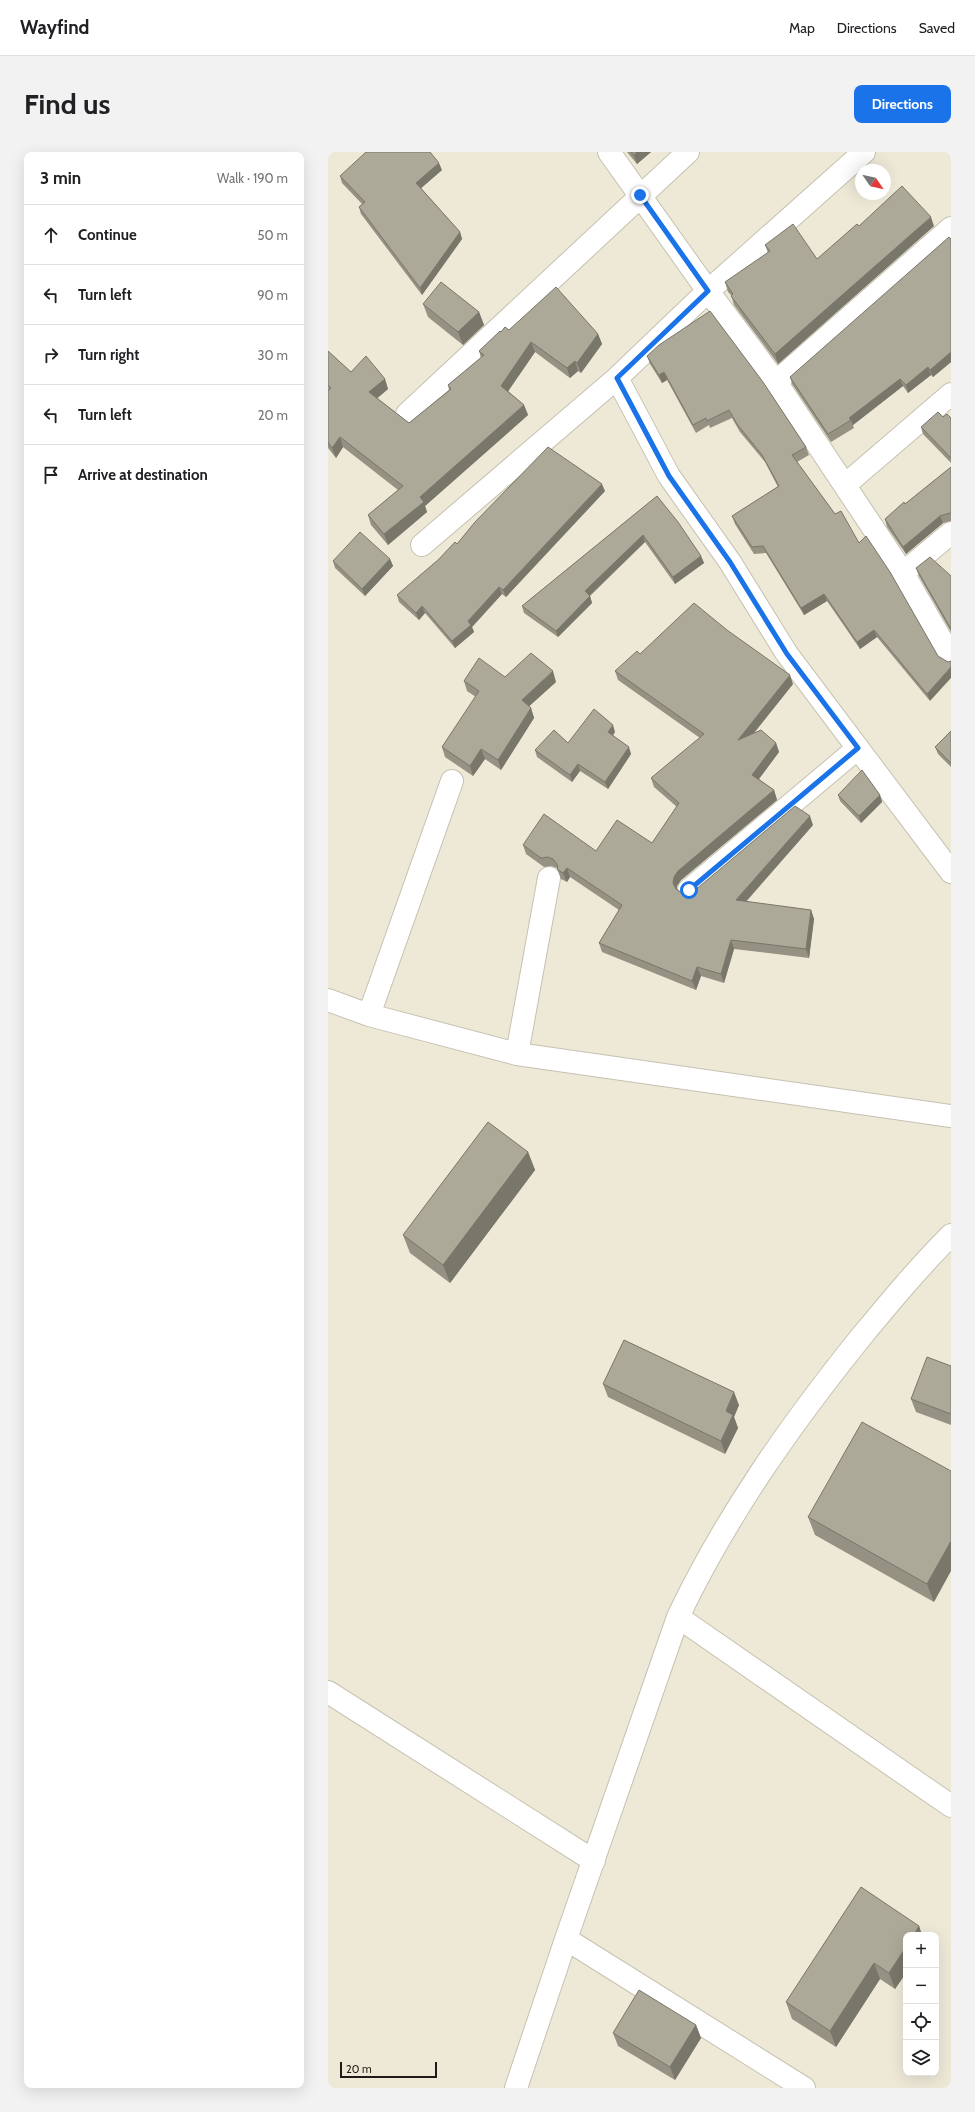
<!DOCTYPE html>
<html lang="en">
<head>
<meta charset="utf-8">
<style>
  body { margin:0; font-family:Cabin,sans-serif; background:#f2f2f2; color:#202124 }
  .controls { position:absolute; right:12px; bottom:12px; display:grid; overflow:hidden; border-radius:8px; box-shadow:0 4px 16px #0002 }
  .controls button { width:36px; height:36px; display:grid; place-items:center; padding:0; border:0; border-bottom:1px solid #e0e0e0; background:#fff; color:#202124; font:20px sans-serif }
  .compass { position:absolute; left:527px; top:12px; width:36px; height:36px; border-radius:50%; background:#fff; box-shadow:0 4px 16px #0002; rotate:124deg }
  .scale { position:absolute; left:12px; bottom:10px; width:97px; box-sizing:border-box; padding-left:4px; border:2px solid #1e1c16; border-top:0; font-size:11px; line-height:14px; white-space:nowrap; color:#1e1c16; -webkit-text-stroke:3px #eee9d7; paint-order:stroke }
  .stop { position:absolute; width:12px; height:12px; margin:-9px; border:3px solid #1a73e8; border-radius:50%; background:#fff }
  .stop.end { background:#1a73e8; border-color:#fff; box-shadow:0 1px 4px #0008 }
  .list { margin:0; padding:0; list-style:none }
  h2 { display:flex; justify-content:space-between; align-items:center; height:52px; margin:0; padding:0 16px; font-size:17px }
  h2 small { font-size:13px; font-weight:400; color:#757577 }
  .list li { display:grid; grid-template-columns:26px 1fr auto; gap:12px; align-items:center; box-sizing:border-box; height:60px; padding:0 16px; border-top:1px solid #e0e0e0 }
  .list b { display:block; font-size:15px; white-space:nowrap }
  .list em { font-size:13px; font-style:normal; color:#757577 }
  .icon { flex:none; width:22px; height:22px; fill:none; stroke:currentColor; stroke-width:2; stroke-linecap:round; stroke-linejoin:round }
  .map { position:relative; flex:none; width:623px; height:1936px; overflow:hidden; border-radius:8px }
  header { display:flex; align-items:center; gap:24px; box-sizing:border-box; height:56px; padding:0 20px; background:#fff; border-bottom:1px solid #e0e0e0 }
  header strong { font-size:19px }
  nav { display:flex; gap:22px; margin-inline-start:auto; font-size:14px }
  .intro { display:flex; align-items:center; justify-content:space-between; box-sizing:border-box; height:96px; padding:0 24px }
  h1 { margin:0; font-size:28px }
  .button { padding:10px 18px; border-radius:8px; background:#1a73e8; color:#fff; font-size:14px; font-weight:700 }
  main { display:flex; gap:24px; padding:0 24px }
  aside { flex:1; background:#fff; border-radius:8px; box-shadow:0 4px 16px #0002 }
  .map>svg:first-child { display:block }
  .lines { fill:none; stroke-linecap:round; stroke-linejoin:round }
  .minor-casing { stroke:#c6c1b0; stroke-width:24 }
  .minor { stroke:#fff; stroke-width:22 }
  .wall { fill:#959183 }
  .shaded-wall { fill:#79766a }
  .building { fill:#ada998; stroke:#79766a }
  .route { stroke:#1a73e8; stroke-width:5 }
</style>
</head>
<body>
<header>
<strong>Wayfind</strong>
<nav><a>Map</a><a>Directions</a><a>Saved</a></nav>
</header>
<div class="intro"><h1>Find us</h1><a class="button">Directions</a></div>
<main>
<aside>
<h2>3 min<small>Walk · 190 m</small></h2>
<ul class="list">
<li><svg class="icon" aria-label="ahead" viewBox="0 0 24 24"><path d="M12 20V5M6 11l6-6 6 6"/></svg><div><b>Continue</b></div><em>50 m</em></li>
<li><svg class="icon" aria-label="left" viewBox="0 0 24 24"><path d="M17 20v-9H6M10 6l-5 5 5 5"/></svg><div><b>Turn left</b></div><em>90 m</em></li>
<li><svg class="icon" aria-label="right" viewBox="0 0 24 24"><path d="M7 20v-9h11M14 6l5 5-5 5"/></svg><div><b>Turn right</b></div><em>30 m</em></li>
<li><svg class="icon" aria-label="left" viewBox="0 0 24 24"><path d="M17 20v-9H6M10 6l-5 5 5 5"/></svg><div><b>Turn left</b></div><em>20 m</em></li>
<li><svg class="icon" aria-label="arrive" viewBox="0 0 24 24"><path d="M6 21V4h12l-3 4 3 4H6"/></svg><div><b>Arrive at destination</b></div></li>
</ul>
</aside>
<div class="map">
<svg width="623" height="1936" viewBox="0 0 623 1936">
  <rect width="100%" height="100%" fill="#eee9d7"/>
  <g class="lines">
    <defs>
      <path id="minor" d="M 281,0 L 380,139 L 448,230 L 575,421 L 623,505
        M 289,226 L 341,324 L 402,410 L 459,502 L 623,720
        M 448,230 L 623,76
        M 79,262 L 360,0
        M 517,333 L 623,242
        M 94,393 L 289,226 L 380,139 L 536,0
        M 575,421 L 623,381
        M 361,738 L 530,596
        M 0,848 L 41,863 L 189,902 L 623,964
        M 41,863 L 124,629
        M 189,902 L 221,726
        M 350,1465 L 623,1654
        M 0,1540 L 266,1709
        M 238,1787 L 476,1936
        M 188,1936 L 238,1787 L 350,1465 C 398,1364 463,1272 533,1185 C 562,1150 591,1115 623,1083"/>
    </defs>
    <use href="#minor" class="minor-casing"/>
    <use href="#minor" class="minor"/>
  </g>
  <path class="wall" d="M 299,0 L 323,0 L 309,12 Z
    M 114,18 L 93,36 L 132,80 L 134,87 L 94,143 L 33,62 L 31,55 L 34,52 L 14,31 L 12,24 Z
    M 531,74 L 606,74 L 450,212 L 406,153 L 403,143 L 400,140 L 397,130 L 440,101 L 437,93 L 489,107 Z
    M 623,87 L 623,210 L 605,225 L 603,223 L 580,241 L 575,234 L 525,273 L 526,276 L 503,290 L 464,232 L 462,225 Z
    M 95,152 L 151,160 L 156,173 L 135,193 L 100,165 Z
    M 181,178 L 270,182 L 274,192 L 253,221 L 250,219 L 242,226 L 207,200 L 180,239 L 196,253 L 200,263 L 97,354 L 99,360 L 60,393 L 43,373 L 40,363 L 70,338 L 15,295 L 8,306 L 0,296 L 0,199 L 23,220 L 57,227 L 60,237 L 49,246 L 81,271 L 121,238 L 120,233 L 153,206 L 151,199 L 173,180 Z
    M 319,204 L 478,295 L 481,303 L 469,310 L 507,362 L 531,391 L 562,420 L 602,549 L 549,485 L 532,497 L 499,449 L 476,463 L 438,401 L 426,402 L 407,372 L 404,364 L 450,335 L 437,310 L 412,280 L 404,266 L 382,276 L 381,273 L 368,281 L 339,228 L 334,231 L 322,212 Z
    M 615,265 L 623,266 L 623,311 L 595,282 L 593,275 Z
    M 623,315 L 623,369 L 615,371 L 578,402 L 559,375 L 557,367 L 577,352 Z
    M 277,339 L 178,445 L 174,442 L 144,475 L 146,480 L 127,496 L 97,461 L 91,468 L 71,450 L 69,443 L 129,392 Z
    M 329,344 L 373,404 L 376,411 L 347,432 L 317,390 L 262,444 L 264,451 L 230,485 L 196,461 L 194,454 Z
    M 62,407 L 65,414 L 37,444 L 7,416 L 5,409 Z
    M 588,416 L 623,424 L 623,480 L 591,424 Z
    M 312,502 L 465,532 L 426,581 L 448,591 L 451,600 L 431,627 L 446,638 L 449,648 L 353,728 L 349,734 L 349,737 L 354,741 L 360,741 L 485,673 L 418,750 L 483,758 L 486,767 L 481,806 L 406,797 L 396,831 L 373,824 L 368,838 L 274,800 L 271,791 L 291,758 L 242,725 L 239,730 L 233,727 L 229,716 L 223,714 L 216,715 L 198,702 L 195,693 L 268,699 L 324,691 L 349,655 L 326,635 L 323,626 L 372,586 L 290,528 L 287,519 Z
    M 177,525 L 228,530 L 201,554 L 203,556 L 206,566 L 173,618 L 157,607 L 145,624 L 117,605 L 114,595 L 148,545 L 139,539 L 136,529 Z
    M 623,579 L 623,615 L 610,602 L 607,595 Z
    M 287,580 L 285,583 L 303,602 L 280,637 L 252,619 L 244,630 L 209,605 L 207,598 L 240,591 Z
    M 510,643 L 552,643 L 554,650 L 533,671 L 512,649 Z
    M 200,1000 L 207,1018 L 122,1131 L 82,1101 L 75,1083 Z
    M 623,1214 L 623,1273 L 588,1260 L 583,1247 Z
    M 275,1232 L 411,1253 L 406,1265 L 410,1276 L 397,1302 L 280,1245 Z
    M 623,1319 L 606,1450 L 487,1383 L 480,1365 Z
    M 591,1774 L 594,1783 L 578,1783 L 578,1821 L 567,1837 L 552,1827 L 508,1895 L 464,1867 L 458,1850 Z
    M 368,1873 L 373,1886 L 347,1928 L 290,1894 L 285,1881 Z"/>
  <path class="shaded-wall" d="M 309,0 L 323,0 L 309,12 L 306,3 Z
    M 111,11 L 114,18 L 91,38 L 88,31 Z
    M 603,65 L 606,74 L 450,212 L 447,202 Z
    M 132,80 L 134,87 L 94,143 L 92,136 Z
    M 151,160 L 156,173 L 135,193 L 130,180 Z
    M 270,182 L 274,192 L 253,221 L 249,211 Z
    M 203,190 L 207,200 L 177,244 L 173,234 Z
    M 623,200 L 623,210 L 605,225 L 602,218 Z
    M 247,209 L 250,219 L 242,226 L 239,216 Z
    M 600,215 L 603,223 L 580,241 L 578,233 Z
    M 336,220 L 339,228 L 334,231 L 331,223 Z
    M 57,227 L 60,237 L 45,250 L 41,240 Z
    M 572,227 L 575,234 L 525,273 L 523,268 L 521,266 Z
    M 196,253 L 200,263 L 97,354 L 99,360 L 60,393 L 56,382 L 92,345 Z
    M 12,285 L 15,295 L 8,306 L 4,296 Z
    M 274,332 L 277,339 L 178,445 L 175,438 Z
    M 612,364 L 615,371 L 578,402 L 575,395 Z
    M 315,383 L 317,390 L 259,446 L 257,439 Z
    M 373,404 L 376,411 L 347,432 L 345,425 Z
    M 62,407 L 65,414 L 37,444 L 34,437 Z
    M 171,435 L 174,442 L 144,475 L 146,480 L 127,496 L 124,489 L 140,469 Z
    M 496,442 L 499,449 L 476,463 L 473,456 Z
    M 262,444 L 264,451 L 230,485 L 228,479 Z
    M 94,454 L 97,461 L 91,468 L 88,461 Z
    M 546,478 L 549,485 L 532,497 L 529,490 Z
    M 623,515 L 623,526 L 602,549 L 599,542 Z
    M 225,519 L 228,530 L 197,558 L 194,548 Z
    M 462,523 L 465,532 L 413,597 L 410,588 Z
    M 203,556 L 206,566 L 173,618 L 170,608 Z
    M 285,573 L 287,580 L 283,586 L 280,580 Z
    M 448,591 L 451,600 L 427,632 L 424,623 Z
    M 301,595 L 303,602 L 280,637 L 277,630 Z
    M 153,597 L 157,607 L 145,624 L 142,614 Z
    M 250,612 L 252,619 L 244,630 L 242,623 Z
    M 446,638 L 449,648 L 353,728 L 349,734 L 349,740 L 345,731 L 346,725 L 350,719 Z
    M 552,643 L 554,650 L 533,671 L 531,664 Z
    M 482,664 L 485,673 L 411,757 L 408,748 Z
    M 239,716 L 242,725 L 239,730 L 235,721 Z
    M 483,758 L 486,767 L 481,806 L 478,797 Z
    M 403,788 L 406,797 L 396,831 L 393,822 Z
    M 369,815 L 373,824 L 368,838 L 364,829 Z
    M 200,1000 L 207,1018 L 122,1131 L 115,1113 Z
    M 406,1240 L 411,1253 L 406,1265 L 410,1276 L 397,1302 L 393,1289 L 398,1259 Z
    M 623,1389 L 623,1419 L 606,1450 L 599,1432 Z
    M 591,1774 L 594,1783 L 586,1783 Z
    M 578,1795 L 578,1821 L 567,1837 L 561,1821 Z
    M 546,1811 L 552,1827 L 508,1895 L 502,1879 Z
    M 368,1873 L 373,1886 L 347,1928 L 342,1915 Z"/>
  <path class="building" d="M 38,0 L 102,0 L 111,11 L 88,31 L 132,80 L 92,136 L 31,55 L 37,50 L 12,24 Z
    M 303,0 L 309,0 L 306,3 Z
    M 574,34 L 603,65 L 447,202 L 403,144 L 405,142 L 397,130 L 442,99 L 437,93 L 465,72 L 489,107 L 529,72 L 531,74 Z
    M 621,85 L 623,87 L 623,200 L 602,218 L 600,215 L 578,233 L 572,227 L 521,266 L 523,268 L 500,282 L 462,225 Z
    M 113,130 L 151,160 L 130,180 L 95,152 Z
    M 228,135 L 270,182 L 249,211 L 247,209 L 239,216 L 203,190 L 173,234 L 196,253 L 92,345 L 96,350 L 56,382 L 40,363 L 75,334 L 12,285 L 4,296 L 0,290 L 0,239 L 3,236 L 0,233 L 0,199 L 23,220 L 38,204 L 57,227 L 41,240 L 81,271 L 123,237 L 120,233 L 156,203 L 151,199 L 172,179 L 173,180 L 177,175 L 181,178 Z
    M 382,159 L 435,230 L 478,295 L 464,303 L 507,362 L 513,359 L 531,391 L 538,384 L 562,420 L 610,504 L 620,510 L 623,509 L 623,515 L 599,542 L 546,478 L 529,490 L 496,442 L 473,456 L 435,394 L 424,395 L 404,364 L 451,334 L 434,303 L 409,272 L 401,258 L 379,269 L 378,266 L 365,273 L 336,220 L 331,223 L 319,204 L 331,193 Z
    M 610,260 L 615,265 L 619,262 L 623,266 L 623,306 L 593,275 Z
    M 220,295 L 274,332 L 175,438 L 171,435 L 140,469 L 143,473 L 124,489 L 94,454 L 88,461 L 69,443 L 110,408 L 127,390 L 129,392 L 147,370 Z
    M 623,315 L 623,361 L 622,361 L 612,364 L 575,395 L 557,367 L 576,350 L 577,352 Z
    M 329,344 L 350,370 L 373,404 L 345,425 L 315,383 L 257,439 L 262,444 L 228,479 L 194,454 Z
    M 32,380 L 62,407 L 34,437 L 5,409 Z
    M 602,405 L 623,424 L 623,477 L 588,416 Z
    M 366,451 L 399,478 L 462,523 L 410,588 L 433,578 L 448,591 L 424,623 L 446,638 L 350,719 L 346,725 L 345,731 L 348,737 L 354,741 L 360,741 L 366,739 L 467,654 L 482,664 L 408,748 L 483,758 L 478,797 L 403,788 L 393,822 L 369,815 L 364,829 L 271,791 L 294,753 L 239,716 L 235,721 L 230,718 L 229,712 L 225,707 L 220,705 L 213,706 L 195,693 L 216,662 L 268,699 L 289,668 L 324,691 L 351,651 L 323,626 L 376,582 L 287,519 L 309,499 L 312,502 Z
    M 203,501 L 225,519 L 194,548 L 203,556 L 170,608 L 153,597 L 142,614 L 114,595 L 151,539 L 136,529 L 151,506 L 177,525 Z
    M 266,557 L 285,573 L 280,580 L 301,595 L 277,630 L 250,612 L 242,623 L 207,598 L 226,578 L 240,591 Z
    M 623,579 L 623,611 L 607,595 Z
    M 534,618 L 552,643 L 531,664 L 510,643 Z
    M 160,970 L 200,1000 L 115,1113 L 75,1083 Z
    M 296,1188 L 406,1240 L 398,1259 L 405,1263 L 393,1289 L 275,1232 Z
    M 599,1205 L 623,1214 L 623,1262 L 583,1247 Z
    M 534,1270 L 623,1319 L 623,1389 L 599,1432 L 480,1365 Z
    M 533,1735 L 591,1774 L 586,1783 L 578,1783 L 578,1795 L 561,1821 L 546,1811 L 502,1879 L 458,1850 Z
    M 311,1838 L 368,1873 L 342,1915 L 285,1881 Z"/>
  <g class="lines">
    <path class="route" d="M 312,43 L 380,139 L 289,226 L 341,324 L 402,410 L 459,502 L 530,596 L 361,738"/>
  </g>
</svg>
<div class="controls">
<button>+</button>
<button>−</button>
<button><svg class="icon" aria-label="locate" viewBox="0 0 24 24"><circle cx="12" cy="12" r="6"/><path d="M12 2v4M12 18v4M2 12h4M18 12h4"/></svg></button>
<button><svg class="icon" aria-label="layers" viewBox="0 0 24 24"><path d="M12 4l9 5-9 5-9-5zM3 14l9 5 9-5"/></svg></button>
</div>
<svg class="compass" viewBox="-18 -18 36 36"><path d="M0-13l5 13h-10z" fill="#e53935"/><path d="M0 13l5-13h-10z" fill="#757577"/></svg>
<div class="scale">20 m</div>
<div class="stop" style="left:361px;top:738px"></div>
<div class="stop end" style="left:312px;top:43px"></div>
</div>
</main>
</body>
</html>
